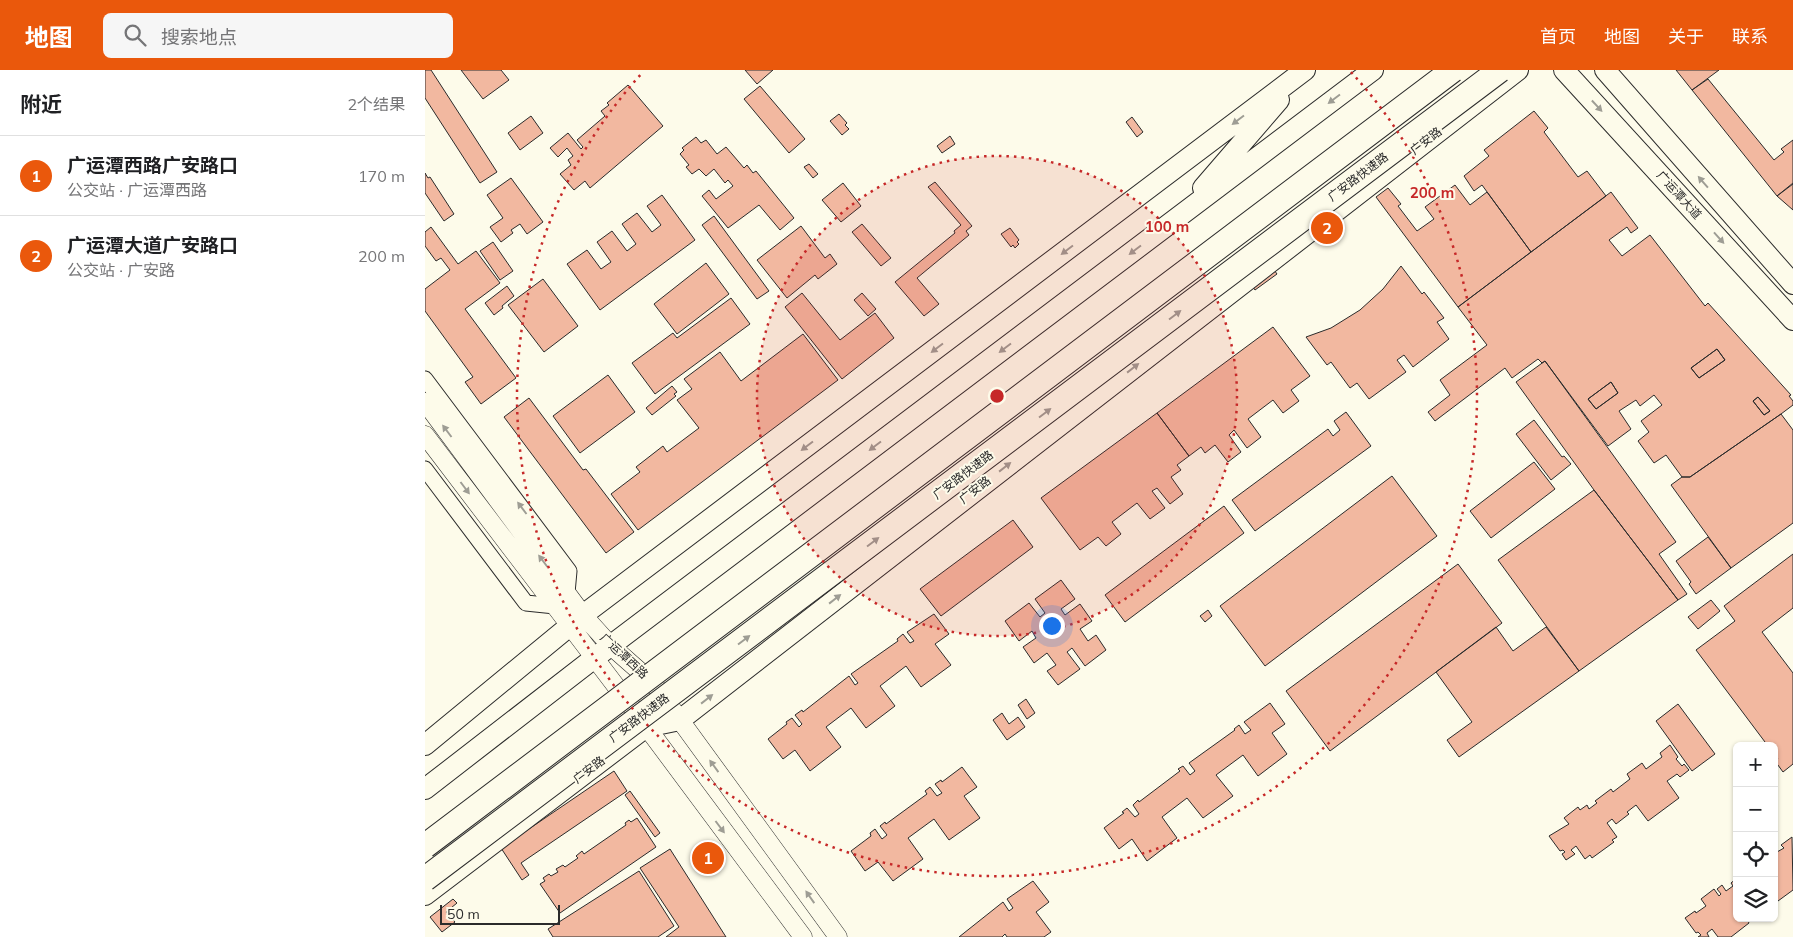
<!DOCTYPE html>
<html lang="zh">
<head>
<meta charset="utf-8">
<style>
  body { margin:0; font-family:Mulish,"Noto Sans SC",sans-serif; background:#f6f6f6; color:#202124 }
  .controls { position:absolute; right:15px; bottom:15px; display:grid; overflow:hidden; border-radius:8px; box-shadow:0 1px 4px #0004 }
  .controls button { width:45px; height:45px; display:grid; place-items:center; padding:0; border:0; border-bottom:1px solid #e0e0e0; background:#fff; color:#202124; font:25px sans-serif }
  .scale { position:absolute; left:15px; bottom:12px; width:120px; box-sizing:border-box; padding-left:5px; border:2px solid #2b2b2b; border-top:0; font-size:14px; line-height:18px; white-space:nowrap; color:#2b2b2b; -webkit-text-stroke:4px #fdfbea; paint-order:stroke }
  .you { position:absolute; left:626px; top:555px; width:18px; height:18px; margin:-12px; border:4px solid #fff; border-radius:50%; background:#1a73e8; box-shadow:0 0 0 8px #1a73e833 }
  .badge { display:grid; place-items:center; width:32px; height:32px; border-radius:50%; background:#ea580c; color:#fff; font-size:16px; font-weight:700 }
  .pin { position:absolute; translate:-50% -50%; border:2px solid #fff; box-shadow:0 1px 5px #0006 }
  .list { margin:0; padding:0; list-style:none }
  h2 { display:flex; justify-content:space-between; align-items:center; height:65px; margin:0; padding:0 20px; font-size:21px }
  h2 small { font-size:16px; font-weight:400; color:#757577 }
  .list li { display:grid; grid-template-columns:32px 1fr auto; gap:15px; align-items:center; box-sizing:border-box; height:80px; padding:0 20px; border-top:1px solid #e0e0e0 }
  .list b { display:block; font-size:19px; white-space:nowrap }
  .list p { margin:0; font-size:16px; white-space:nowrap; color:#757577 }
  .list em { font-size:16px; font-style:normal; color:#757577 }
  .icon { flex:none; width:28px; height:28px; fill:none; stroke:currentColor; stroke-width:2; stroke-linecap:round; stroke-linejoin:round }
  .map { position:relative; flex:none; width:1368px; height:867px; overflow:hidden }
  header { display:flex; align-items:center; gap:30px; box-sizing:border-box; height:70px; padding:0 25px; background:#ea580c; color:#fff }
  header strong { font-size:24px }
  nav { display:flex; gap:28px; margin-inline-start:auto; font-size:18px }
  .search { width:350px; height:45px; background:#f6f6f6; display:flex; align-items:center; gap:12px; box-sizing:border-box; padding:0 18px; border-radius:8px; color:#757577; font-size:19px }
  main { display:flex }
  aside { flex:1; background:#fff }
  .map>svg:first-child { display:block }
  .building { fill:#f2b8a0; stroke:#2b2b2b; fill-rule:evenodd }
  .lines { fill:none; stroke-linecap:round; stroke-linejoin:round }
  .minor-casing { stroke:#2b2b2b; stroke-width:17 }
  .tertiary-casing { stroke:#2b2b2b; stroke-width:19 }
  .secondary-casing { stroke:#2b2b2b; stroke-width:22 }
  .minor { stroke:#fdfbea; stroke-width:15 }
  .tertiary { stroke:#fdfbea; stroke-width:18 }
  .secondary { stroke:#fdfbea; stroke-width:20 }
  .trunk-bridge-casing { stroke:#2b2b2b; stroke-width:26; stroke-linecap:butt }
  .trunk-bridge { stroke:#fdfbea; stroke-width:24 }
  .oneway { fill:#9e9d94 }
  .ring { fill:none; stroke:#c62828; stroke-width:2.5; stroke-dasharray:2.5 5 }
  .labels { text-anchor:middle; stroke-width:4; stroke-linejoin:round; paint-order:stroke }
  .street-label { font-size:12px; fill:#2b2b2b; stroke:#fdfbea }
  .centre { fill:#c62828; stroke:#fdfbea; stroke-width:2.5 }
  .ring-label { font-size:15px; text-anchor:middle; font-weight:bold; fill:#c62828; stroke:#fdfbea; stroke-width:4; stroke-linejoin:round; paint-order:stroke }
</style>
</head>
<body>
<header>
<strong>地图</strong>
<div class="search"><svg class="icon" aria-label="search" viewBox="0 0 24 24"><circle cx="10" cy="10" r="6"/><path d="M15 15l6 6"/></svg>搜索地点</div>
<nav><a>首页</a><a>地图</a><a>关于</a><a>联系</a></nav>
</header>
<main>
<aside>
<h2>附近<small>2个结果</small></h2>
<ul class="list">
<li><span class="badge">1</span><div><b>广运潭西路广安路口</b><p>公交站 · 广运潭西路</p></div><em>170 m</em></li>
<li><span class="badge">2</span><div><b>广运潭大道广安路口</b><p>公交站 · 广安路</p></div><em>200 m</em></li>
</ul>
</aside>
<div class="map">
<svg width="1368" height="867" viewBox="0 0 1368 867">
  <rect width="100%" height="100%" fill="#fdfbea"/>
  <path class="building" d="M 0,0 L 6,0 L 72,102 L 55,113 L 0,28 Z
    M 36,0 L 76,0 L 84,10 L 58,29 Z
    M 320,0 L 348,0 L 332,14 Z
    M 1251,0 L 1294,0 L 1267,20 Z
    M 1283,9 L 1349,90 L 1359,82 L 1356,79 L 1368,70 L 1368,113 L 1352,126 L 1267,20 Z
    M 203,15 L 238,56 L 165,118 L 160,111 L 149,120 L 135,104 L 146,95 L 143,90 L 148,86 L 142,78 L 133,87 L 125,78 L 143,63 L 156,79 L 158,77 L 152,70 L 180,46 L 176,41 L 184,35 L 182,33 Z
    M 335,16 L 380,69 L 364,83 L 319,29 Z
    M 1109,41 L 1123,58 L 1119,62 L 1153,107 L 1162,101 L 1181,126 L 1106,182 L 1057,115 L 1049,121 L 1039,106 L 1064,86 L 1059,80 Z
    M 414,44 L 422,53 L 420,55 L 424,59 L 417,65 L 405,51 Z
    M 106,46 L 118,63 L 95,80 L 83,63 Z
    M 707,47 L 718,62 L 712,67 L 701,52 Z
    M 525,66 L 530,74 L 517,83 L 512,76 Z
    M 271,67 L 276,73 L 281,70 L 292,84 L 301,77 L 319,98 L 322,95 L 328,103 L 331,101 L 369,148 L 355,160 L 334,135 L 303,158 L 277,126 L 284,120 L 291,129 L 308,116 L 303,110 L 300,113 L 289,99 L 281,106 L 274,99 L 267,104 L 261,97 L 264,95 L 255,84 L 259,80 L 257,78 Z
    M 384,94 L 393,104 L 388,108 L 379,97 Z
    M 0,103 L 3,108 L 5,107 L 29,144 L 19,151 L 0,123 Z
    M 86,108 L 118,152 L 102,164 L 95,154 L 86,160 L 88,163 L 76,172 L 65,157 L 78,148 L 62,125 Z
    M 510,112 L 547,156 L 541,161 L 544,165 L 492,208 L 514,234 L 499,246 L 470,212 L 530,163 L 529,161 L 536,155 L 503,117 Z
    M 418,113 L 436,136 L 416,152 L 397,130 Z
    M 1368,114 L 1368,140 L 1352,126 Z
    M 1030,115 L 1045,135 L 1062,122 L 1106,182 L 1033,237 L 951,127 L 963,118 L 976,134 L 973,136 L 992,161 L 1009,149 L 1000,137 Z
    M 1186,122 L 1213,158 L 1206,163 L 1202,157 L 1184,170 L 1197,186 L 1225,165 L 1280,236 L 1283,233 L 1366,325 L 1364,326 L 1368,331 L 1368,335 L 1356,344 L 1265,407 L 1257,407 L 1241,385 L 1229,393 L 1213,371 L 1224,362 L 1216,351 L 1237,335 L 1229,325 L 1215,336 L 1211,330 L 1194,341 L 1206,359 L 1183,376 L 1120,291 L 1117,293 L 1113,289 L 1087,308 L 1080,298 L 1010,351 L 1003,342 L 1025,325 L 1015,310 L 1062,275 L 1033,237 ZM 1292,279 L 1300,290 L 1274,308 L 1266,298 ZM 1186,312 L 1193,323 L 1171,339 L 1163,329 ZM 1333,327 L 1345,341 L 1339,345 L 1328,331 Z
    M 237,125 L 270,170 L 175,240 L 142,194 L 162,180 L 176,199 L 186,192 L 172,172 L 187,161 L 202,181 L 211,174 L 197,154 L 212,143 L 227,162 L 236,155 L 222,136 Z
    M 289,146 L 344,221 L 332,229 L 277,155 Z
    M 437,154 L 466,188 L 456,196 L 427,162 Z
    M 376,156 L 400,188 L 405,184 L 412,194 L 393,209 L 390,205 L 362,228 L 332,190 Z
    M 6,157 L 33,194 L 51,181 L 75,213 L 40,239 L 91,308 L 56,334 L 40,312 L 48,307 L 0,241 L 0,219 L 25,200 L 16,188 L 11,191 L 0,176 L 0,162 Z
    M 585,158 L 594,170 L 592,172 L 594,174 L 590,178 L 588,175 L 586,177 L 576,164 Z
    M 68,172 L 88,201 L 75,210 L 55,181 Z
    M 281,193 L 304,224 L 252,264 L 229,234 Z
    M 976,196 L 997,224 L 999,222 L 1019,248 L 1012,252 L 1024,269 L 988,297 L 979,285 L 972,290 L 981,302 L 944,329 L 932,313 L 925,318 L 906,292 L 902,295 L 881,267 L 906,258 L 935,240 L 958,219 Z
    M 847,197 L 852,204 L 830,220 L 825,213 Z
    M 118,209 L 153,256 L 119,282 L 83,235 Z
    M 82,216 L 89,226 L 77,236 L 78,238 L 69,245 L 60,233 Z
    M 377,223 L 415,270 L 450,243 L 469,268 L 417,309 L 360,237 Z
    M 437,223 L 451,239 L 443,246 L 429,230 Z
    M 306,228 L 325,254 L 230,324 L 207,293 L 248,263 L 252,268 Z
    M 848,257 L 885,306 L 866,320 L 874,331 L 858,343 L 848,330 L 823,349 L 836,367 L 822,378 L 809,360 L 804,365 L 816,382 L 803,392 L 790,375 L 780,383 L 776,377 L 764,386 L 732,343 Z
    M 378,264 L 413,310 L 213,460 L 186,424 L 215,402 L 211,397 L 238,376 L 242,382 L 274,358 L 252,330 L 267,319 L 259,309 L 295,282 L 316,311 Z
    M 1292,279 L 1300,290 L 1274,308 L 1266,298 Z
    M 1120,291 L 1251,472 L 1234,484 L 1262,524 L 1253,530 L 1169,420 L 1091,312 Z
    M 183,305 L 210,342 L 155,383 L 128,346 Z
    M 1186,312 L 1193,323 L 1171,339 L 1163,329 Z
    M 247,316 L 252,322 L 249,324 L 251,326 L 227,345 L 221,338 Z
    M 1333,327 L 1345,341 L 1339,345 L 1328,331 Z
    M 104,328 L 158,400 L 161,399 L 209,462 L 181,483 L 79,347 Z
    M 921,342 L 946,376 L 830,461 L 807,430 L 903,359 L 908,366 L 915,360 L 909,351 Z
    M 732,343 L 764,386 L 752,395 L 756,400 L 746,407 L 758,424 L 745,434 L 732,418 L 727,421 L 740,438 L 725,449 L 712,433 L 687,452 L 696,464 L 681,476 L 673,467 L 655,480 L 616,428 Z
    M 1356,344 L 1368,360 L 1368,453 L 1306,498 L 1246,415 L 1257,407 L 1265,407 Z
    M 1109,350 L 1137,387 L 1139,386 L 1146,394 L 1126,410 L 1091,364 Z
    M 1109,392 L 1130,419 L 1066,468 L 1045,441 Z
    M 967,406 L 1012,466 L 840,596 L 795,536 Z
    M 1169,420 L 1253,530 L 1154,601 L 1073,490 Z
    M 799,436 L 819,463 L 700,552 L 680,525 Z
    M 588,450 L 608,477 L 516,546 L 495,519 Z
    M 1283,467 L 1306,498 L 1271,524 L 1264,514 L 1266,512 L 1251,491 Z
    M 1368,484 L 1368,538 L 1337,562 L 1368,603 L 1368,694 L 1358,702 L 1350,691 L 1353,689 L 1349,684 L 1349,676 L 1343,676 L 1271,580 L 1310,551 L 1299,536 Z
    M 1033,494 L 1077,553 L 905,681 L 861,621 Z
    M 636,510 L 650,529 L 636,539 L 640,545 L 655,534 L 667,551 L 655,559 L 663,571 L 671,565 L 681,580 L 660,596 L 647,578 L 642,582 L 655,599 L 633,615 L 622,601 L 631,595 L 622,583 L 609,593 L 598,577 L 611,568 L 607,561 L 594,571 L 580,551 L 604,533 L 615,547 L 620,543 L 610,529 Z
    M 1286,530 L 1295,541 L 1273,559 L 1263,547 Z
    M 783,540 L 787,546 L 780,552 L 775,546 Z
    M 509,544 L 524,564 L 510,574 L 526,595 L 496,617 L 481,596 L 455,616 L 470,636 L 441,658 L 426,638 L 401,657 L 416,677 L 385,701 L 370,680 L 358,689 L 343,669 L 362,654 L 361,652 L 367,648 L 374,657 L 377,654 L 370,645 L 377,640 L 378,642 L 424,606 L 430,615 L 433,613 L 426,604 L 473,571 L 472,569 L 478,564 L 485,573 L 489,571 L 482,562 Z
    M 1071,557 L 1088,581 L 1121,557 L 1154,601 L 1034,687 L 1022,670 L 1047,652 L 1011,602 Z
    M 601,629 L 610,643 L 602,649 L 593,635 Z
    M 845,633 L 860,654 L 847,663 L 862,684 L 833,706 L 818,685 L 791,705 L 808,726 L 778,748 L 762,728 L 737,747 L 752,768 L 722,791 L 707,769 L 694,779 L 679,758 L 699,743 L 697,742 L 702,738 L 710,747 L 714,744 L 708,735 L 713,730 L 714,732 L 755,701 L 753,699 L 758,696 L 765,705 L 770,701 L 764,693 L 810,660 L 809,659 L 814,655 L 820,664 L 826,660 L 819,652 Z
    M 1253,634 L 1290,684 L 1267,701 L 1231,651 Z
    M 577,643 L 584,654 L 593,647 L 600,657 L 582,670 L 568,650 Z
    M 1245,675 L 1253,687 L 1251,689 L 1257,696 L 1259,694 L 1264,700 L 1255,707 L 1252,704 L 1242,711 L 1254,728 L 1223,751 L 1211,735 L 1202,742 L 1204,744 L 1191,754 L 1187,749 L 1182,753 L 1192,767 L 1187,770 L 1189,772 L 1167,788 L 1165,785 L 1160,789 L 1151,776 L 1146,780 L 1150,784 L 1141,790 L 1137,784 L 1140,782 L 1138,780 L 1135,781 L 1124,766 L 1144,754 L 1139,748 L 1153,737 L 1155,740 L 1162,735 L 1164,739 L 1172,733 L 1170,731 L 1186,719 L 1188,722 L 1205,709 L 1202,704 L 1217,693 L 1221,699 L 1237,687 L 1235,683 Z
    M 537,697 L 552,717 L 539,726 L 555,748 L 524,770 L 509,749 L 483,768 L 498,789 L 468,811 L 453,792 L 440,801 L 426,781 L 446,766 L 445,763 L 450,759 L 457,769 L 462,765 L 455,756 L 460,752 L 461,754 L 502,724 L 500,721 L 505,717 L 512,726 L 517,723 L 510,714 L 516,710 L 517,712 Z
    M 189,701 L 202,721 L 96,793 L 104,805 L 97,810 L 76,778 Z
    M 205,721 L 235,763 L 230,767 L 200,725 Z
    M 212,748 L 231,777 L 135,843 L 115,814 L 120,811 L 118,808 L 124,804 L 126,806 L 133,802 L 131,799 L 138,795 L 140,797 L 153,788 L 151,786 L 157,781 L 159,784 L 201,755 L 200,753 L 204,750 L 206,752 Z
    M 1367,767 L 1368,820 L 1353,831 L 1352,829 L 1349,831 L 1349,779 L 1352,782 L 1359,778 L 1356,775 Z
    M 245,779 L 301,867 L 241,867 L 254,857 L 215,798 Z
    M 214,801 L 249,856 L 233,867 L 128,867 L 123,859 Z
    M 1312,808 L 1312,848 L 1327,848 L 1323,851 L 1324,853 L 1306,867 L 1293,867 L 1287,859 L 1282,863 L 1284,867 L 1273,867 L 1276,865 L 1273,862 L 1271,863 L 1260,848 L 1270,841 L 1271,843 L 1281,836 L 1276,829 L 1289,819 L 1294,826 L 1296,824 L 1292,819 L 1297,815 L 1301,821 L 1308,816 L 1306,813 Z
    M 608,811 L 624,832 L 611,842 L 626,862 L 619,867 L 582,867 L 580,864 L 577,867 L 534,867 L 578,832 L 584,841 L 588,838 L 582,829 Z
    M 28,829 L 32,833 L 21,842 L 30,852 L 17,862 L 5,847 Z"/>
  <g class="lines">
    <defs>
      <path id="minor" d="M 0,309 L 144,501 L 142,523
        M 0,399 L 101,533 L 130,536"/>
      <path id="tertiary" d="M 0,332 L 158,545 L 186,576 L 228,613 L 413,867
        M 0,365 L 203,632 L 378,867"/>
      <path id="secondary" d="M 1139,0 L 1368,250
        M 1180,0 L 1368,214
        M 778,118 L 854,30
        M 0,675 L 158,545 L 880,0
        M 0,719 L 168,589 L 948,0
        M 0,825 L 221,657 L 255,650 L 1093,0"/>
    </defs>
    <use href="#minor" class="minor-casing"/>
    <use href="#tertiary" class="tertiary-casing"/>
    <use href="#secondary" class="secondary-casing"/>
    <use href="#minor" class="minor"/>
    <use href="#tertiary" class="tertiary"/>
    <use href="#secondary" class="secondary"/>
    <defs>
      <path id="trunk-bridge" d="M 0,776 L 1028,0
        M 0,809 L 1075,0"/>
    </defs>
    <use href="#trunk-bridge" class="trunk-bridge-casing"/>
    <use href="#trunk-bridge" class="trunk-bridge"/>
  </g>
  <defs><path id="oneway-solid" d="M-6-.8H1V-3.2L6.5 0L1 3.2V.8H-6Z" transform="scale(1.25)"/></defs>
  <g class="oneway">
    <use href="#oneway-solid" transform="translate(909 29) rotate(143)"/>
    <use href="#oneway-solid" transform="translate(1172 36) rotate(47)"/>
    <use href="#oneway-solid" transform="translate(813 50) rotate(143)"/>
    <use href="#oneway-solid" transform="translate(1278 112) rotate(-131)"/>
    <use href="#oneway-solid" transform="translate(1294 168) rotate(48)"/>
    <use href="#oneway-solid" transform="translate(642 180) rotate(143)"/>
    <use href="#oneway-solid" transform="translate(710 180) rotate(143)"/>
    <use href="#oneway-solid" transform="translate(750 245) rotate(-37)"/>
    <use href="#oneway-solid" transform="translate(512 278) rotate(143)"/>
    <use href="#oneway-solid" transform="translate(580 278) rotate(143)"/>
    <use href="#oneway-solid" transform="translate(708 298) rotate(-38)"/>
    <use href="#oneway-solid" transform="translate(620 343) rotate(-37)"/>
    <use href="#oneway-solid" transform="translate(22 361) rotate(-127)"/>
    <use href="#oneway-solid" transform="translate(382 376) rotate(143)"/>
    <use href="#oneway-solid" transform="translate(450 376) rotate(143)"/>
    <use href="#oneway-solid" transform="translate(580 397) rotate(-38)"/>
    <use href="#oneway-solid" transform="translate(40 418) rotate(53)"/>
    <use href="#oneway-solid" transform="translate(97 438) rotate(-127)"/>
    <use href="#oneway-solid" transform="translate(448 472) rotate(-37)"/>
    <use href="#oneway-solid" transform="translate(118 491) rotate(-127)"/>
    <use href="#oneway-solid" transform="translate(410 529) rotate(-38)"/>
    <use href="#oneway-solid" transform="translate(319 570) rotate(-37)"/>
    <use href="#oneway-solid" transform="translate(282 629) rotate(-38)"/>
    <use href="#oneway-solid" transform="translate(289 696) rotate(-126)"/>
    <use href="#oneway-solid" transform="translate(295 757) rotate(53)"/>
    <use href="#oneway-solid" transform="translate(385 827) rotate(-125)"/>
  </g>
  <circle cx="572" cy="326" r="240" fill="#c62828" fill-opacity=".12"/>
  <g class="ring">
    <circle cx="572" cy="326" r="240"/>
    <path d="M926 2A480 480 0 1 1 218 2"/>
  </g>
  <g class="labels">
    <g class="street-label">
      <text transform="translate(1001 71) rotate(-38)" y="4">广安路</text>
      <text transform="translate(933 107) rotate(-37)" y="4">广安路快速路</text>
      <text transform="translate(1254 125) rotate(48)" y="4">广运潭大道</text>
      <text transform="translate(538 405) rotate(-37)" y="4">广安路快速路</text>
      <text transform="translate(550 420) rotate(-38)" y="4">广安路</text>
      <text transform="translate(199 586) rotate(43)" y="4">广运潭西路</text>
      <text transform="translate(214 648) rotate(-37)" y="4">广安路快速路</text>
      <text transform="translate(164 700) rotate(-37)" y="4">广安路</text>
    </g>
  </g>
  <circle cx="572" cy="326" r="8" class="centre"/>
  <g class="ring-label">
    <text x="1007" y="128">200 m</text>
    <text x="742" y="162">100 m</text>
  </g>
</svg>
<div class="controls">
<button>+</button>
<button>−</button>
<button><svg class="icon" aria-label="locate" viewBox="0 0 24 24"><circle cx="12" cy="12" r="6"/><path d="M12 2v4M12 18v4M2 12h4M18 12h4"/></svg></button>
<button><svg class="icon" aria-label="layers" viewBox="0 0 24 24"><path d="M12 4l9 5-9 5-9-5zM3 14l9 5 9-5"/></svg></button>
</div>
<div class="scale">50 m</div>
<div class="you"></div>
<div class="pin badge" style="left:283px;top:788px">1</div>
<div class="pin badge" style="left:902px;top:158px">2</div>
</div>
</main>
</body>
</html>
